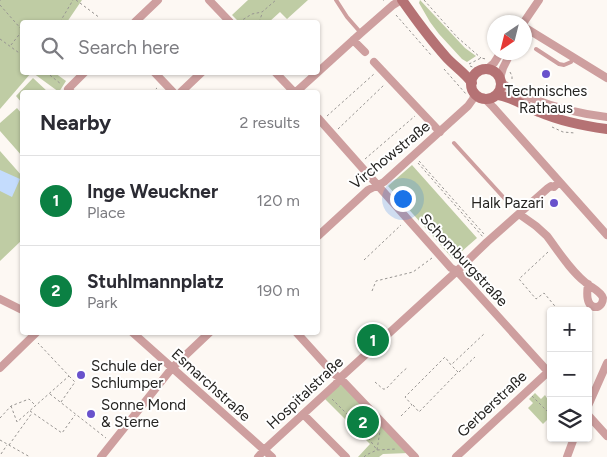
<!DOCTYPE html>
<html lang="en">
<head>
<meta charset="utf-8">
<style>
  body { margin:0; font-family:Figtree,sans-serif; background:#f2f2f3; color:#2b2b33 }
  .controls { position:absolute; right:15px; bottom:15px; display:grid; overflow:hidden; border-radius:5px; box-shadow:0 1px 4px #0004 }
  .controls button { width:45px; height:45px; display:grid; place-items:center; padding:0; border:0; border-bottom:1px solid #e1e1e2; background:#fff; color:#2b2b33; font:25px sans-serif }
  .compass { position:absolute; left:487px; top:15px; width:45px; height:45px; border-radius:50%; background:#fff; box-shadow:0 1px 4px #0004; rotate:215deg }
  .you { position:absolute; left:402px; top:198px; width:18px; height:18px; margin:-12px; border:4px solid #fff; border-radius:50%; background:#1a73e8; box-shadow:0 0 0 8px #1a73e833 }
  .badge { display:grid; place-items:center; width:32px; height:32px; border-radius:50%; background:#0b8043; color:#fff; font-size:16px; font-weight:700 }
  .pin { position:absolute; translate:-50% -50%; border:2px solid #fff; box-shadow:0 1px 5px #0006 }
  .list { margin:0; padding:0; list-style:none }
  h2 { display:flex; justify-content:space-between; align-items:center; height:65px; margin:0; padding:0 20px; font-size:21px }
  h2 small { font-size:16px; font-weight:400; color:#7c7c81 }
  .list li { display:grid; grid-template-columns:32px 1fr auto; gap:15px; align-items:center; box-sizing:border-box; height:90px; padding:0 20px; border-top:1px solid #e1e1e2 }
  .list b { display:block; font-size:19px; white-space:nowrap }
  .list p { margin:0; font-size:16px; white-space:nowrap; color:#7c7c81 }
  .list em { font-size:16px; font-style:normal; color:#7c7c81 }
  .icon { flex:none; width:28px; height:28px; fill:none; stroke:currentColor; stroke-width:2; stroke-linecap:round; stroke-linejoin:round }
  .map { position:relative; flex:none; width:607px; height:457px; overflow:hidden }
  .search { position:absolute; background:#fff; box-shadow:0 1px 4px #0004; left:20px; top:20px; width:300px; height:55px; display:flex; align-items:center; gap:12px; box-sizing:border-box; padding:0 18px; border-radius:5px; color:#7c7c81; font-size:19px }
  .panel { position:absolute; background:#fff; box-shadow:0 1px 4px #0004; left:20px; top:90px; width:300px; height:245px; border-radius:5px }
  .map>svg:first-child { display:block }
  .green { fill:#bfcca4 }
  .water { fill:#c4dcfd }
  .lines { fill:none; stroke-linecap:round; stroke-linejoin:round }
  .path { stroke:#989592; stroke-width:1; stroke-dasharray:2.5 2.5; stroke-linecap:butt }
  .lane { stroke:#ce9f9f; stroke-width:4 }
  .street { stroke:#ce9f9f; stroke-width:8 }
  .secondary { stroke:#b57274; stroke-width:10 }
  .poi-dot { fill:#6952cc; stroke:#fff; stroke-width:2 }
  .labels { text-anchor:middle; stroke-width:4; stroke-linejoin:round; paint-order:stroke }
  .poi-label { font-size:15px; fill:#252422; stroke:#fff; text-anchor:start }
  .street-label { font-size:15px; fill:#252422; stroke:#fff }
</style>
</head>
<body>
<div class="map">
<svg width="607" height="457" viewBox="0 0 607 457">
  <rect width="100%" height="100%" fill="#fdf8f3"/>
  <path class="green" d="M 0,0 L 82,0 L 67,22 L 22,22 L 22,72 L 31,73 L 0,109 Z
    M 248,0 L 308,0 L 287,19 L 280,12 L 269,22 L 239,22 L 232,15 Z
    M 420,0 L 465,48 L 476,56 L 467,62 L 462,59 L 439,34 L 430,22 L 419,3 Z
    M 33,73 L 55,73 L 66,81 L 59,92 Z
    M 33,78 L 48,92 L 22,92 L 22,103 L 16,96 Z
    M 17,108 L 22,114 L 22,156 L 0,131 L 0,123 Z
    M 0,151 L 22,176 L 22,240 L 0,261 Z
    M 412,165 L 477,238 L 453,259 L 388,186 Z
    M 341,383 L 409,453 L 383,454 L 379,457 L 358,457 L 370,444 L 325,399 Z
    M 535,393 L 541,399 L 545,395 L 548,400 L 550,399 L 551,400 L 551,416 L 543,424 L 528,408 L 533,403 L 529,399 Z"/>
  <path class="water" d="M 0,170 L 20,179 L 12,197 L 0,191 Z"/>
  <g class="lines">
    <path class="path" d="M 76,0 L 100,18
      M 383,0 L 384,0
      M 424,0 L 457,37 L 481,58
      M 0,1 L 0,0
      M 0,5 L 22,30
      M 396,15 L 431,55
      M 60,22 L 73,0
      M 239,22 L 252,14 L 262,12 L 276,0
      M 259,22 L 262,14
      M 0,39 L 22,55
      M 11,45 L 22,31
      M 469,64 L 481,58 L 486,59
      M 470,66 L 478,69
      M 444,69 L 466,94
      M 46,72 L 61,84
      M 510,72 L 512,76 L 512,79
      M 152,92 L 157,88
      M 327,116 L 374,74
      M 552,127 L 563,132 L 575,133
      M 338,129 L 384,85
      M 365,159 L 415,116
      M 419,161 L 484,234
      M 418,163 L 483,237
      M 548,252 L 519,279 L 536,299 L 544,293 L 559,311
      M 364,260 L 401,225
      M 372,291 L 376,281 L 413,272 L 432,258
      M 459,372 L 475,357
      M 375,382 L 383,389 L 386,389 L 400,374 L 408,367
      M 50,394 L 106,438
      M 532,396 L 551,415
      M 332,399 L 348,415 L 355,418 L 363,425 L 367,436 L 377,450 L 396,449
      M 61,402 L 75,382 L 69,376
      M 413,405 L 419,412 L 458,372 L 452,366
      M 11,406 L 17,422 L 69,376 L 38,343
      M 30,411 L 62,433 L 75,415
      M 349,414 L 358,408
      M 401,416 L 412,405 L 405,397 L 445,357 L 451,365 L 485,333
      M 0,418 L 11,406 L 29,399 L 35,405
      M 0,440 L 30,457
      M 9,445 L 32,413
      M 1,454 L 7,445
      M 364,457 L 366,455 L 377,450 L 380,431"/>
    <path class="lane" d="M 336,0 L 347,17 L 361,33
      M 536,49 L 559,64 L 564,65 L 571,62 L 574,57
      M 454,143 L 505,199"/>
    <path class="street" d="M 209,0 L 230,22
      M 135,22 L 158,0
      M 524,22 L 539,0
      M 524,27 L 607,78
      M 353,40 L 365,52
      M 374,62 L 440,132
      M 487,69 L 494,63 L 501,52
      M 154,72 L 173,92
      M 275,72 L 294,92
      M 500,78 L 503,68 L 511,52
      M 501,81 C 508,90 521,94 531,98 C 556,108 581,114 607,117
      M 71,92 L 68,89 L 85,72
      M 181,92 L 202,72
      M 296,92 L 361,33 L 393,5 L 401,0
      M 484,98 L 493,107 L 607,235
      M 318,118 L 451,268 L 457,271 L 551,375
      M 519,214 L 536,226 L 547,236 C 559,252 570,270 585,282 C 590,287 601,291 603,298 C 603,302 601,306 597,307 C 585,308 587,291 588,284
      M 318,236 L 368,190 L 384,182 L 437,134 L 468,106 L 473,99 L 475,93
      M 0,299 L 22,310
      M 132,332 L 272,457
      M 296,332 L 334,374 L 340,378 L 415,457
      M 0,368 L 37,332
      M 588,406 L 607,363
      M 303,414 L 346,457
      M 588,415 L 607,436
      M 101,457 L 172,368 L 210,332
      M 258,457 L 264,450 L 336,384 L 340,378 L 457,271 L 487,242 L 548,188 L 551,186 L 554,187 L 559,182
      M 456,457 L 548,372
      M 567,457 L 574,438"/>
    <path class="secondary" d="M 402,0 C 416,20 430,39 446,57 C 454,66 465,73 472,83
      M471 84a15 15 0 1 1 30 0a15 15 0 1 1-30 0Z
      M 496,95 C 509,95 526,107 539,112 C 560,121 584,126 607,129"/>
  </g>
  <g class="poi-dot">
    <circle cx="546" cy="74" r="5"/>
    <circle cx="554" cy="203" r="5"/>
    <circle cx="81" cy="375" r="5"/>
    <circle cx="91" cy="414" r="5"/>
  </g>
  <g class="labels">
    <g class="poi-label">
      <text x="546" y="96" text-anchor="middle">Technisches<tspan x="546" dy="17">Rathaus</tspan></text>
      <text x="544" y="208" text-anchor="end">Halk Pazari</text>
      <text x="91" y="371">Schule der<tspan x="91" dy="17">Schlumper</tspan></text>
      <text x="101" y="410">Sonne Mond<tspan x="101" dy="17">&amp; Sterne</tspan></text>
    </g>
    <g class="street-label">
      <text transform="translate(390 155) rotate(-39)" y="5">Virchowstraße</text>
      <text transform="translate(464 260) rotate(47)" y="5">Schomburgstraße</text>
      <text transform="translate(211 385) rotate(42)" y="5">Esmarchstraße</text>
      <text transform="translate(305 393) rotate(-43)" y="5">Hospitalstraße</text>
      <text transform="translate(492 404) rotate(-43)" y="5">Gerberstraße</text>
    </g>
  </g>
</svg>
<div class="controls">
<button>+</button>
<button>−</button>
<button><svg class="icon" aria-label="layers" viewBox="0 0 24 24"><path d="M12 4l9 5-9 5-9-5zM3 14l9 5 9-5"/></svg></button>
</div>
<svg class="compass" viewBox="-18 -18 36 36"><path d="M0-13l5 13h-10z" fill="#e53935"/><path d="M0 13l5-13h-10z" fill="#7c7c81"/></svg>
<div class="you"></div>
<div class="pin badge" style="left:373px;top:340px">1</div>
<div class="pin badge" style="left:363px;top:422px">2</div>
<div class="search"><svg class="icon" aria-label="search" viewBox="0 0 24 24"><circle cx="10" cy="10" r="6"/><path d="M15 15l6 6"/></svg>Search here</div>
<section class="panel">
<h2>Nearby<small>2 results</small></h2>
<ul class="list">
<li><span class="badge">1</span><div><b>Inge Weuckner</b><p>Place</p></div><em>120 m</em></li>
<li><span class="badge">2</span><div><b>Stuhlmannplatz</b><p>Park</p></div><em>190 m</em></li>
</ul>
</section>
</div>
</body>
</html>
